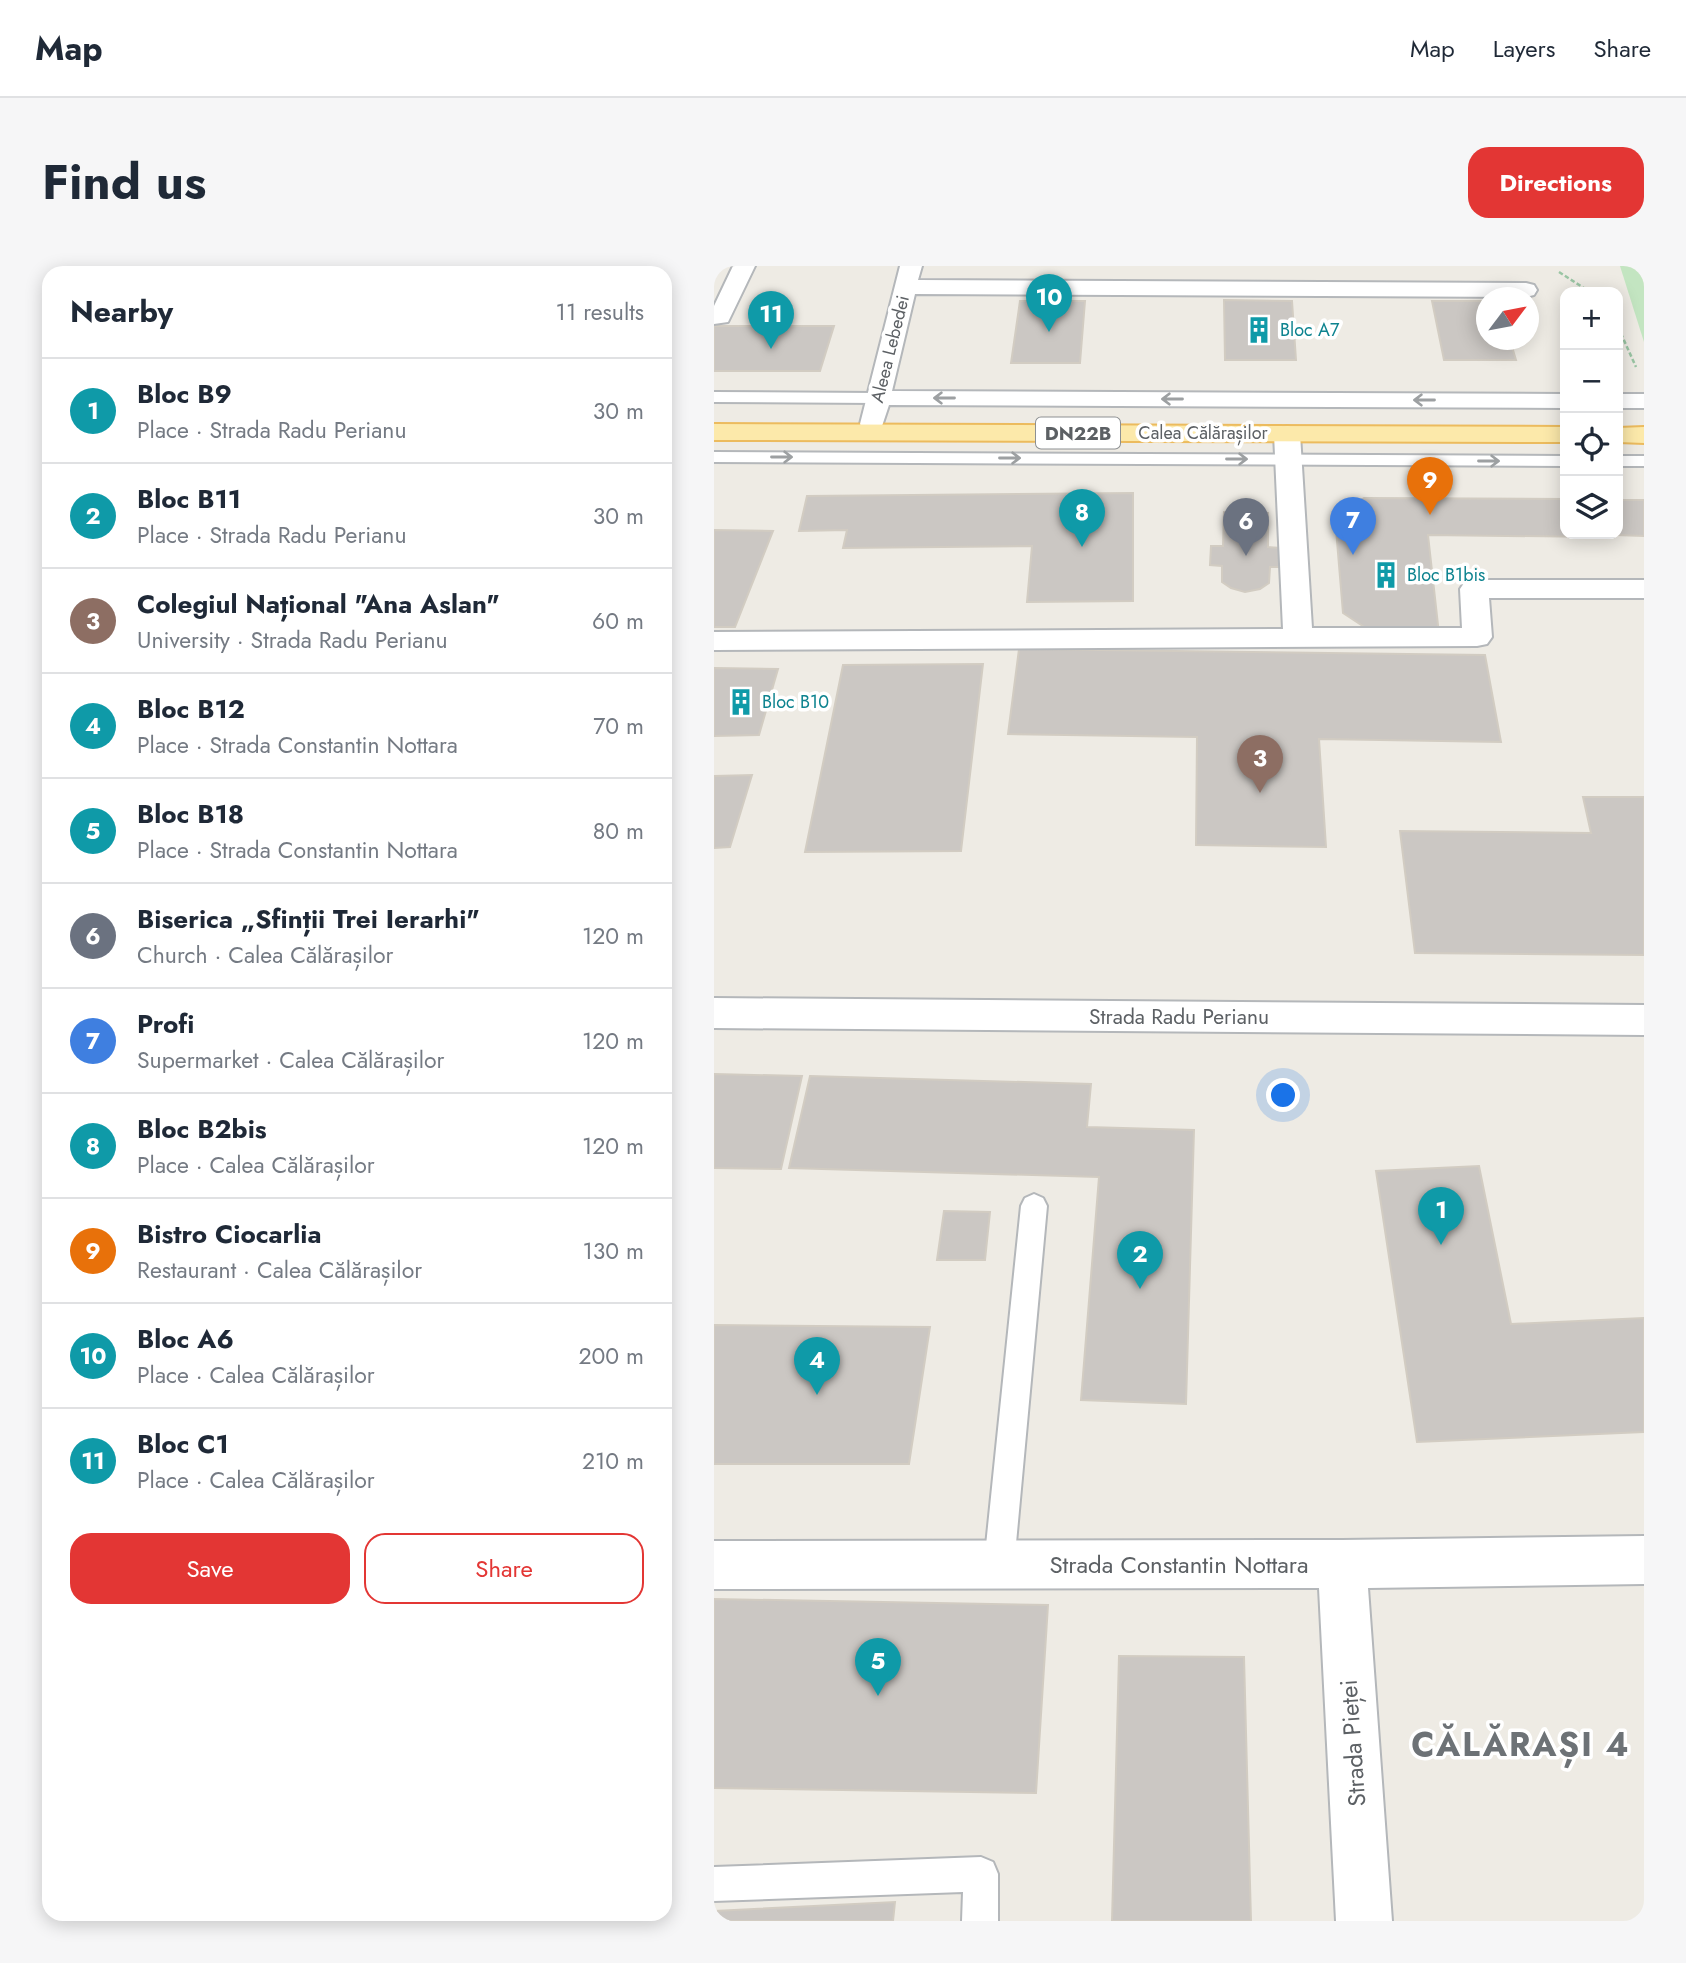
<!DOCTYPE html>
<html lang="en">
<head>
<meta charset="utf-8">
<style>
  body { margin:0; font-family:Jost,sans-serif; background:#f6f6f7; color:#1f2937 }
  .controls { position:absolute; right:21px; top:21px; display:grid; overflow:hidden; border-radius:14px; box-shadow:0 4px 18px #0003 }
  .controls button { width:63px; height:63px; display:grid; place-items:center; padding:0; border:0; border-bottom:2px solid #e0e1e3; background:#fff; color:#1f2937; font:35px sans-serif }
  .compass { position:absolute; left:762px; top:21px; width:63px; height:63px; border-radius:50%; background:#fff; box-shadow:0 4px 18px #0003; rotate:58deg }
  .you { position:absolute; left:570px; top:830px; width:24px; height:24px; margin:-18px; border:5px solid #fff; border-radius:50%; background:#1a73e8; box-shadow:0 0 0 10px #1a73e833 }
  .badge { display:grid; place-items:center; width:46px; height:46px; border-radius:50%; background:#e33634; color:#fff; font-size:23px; font-weight:700 }
  .pin { position:absolute; translate:-50% -58px; filter:drop-shadow(0 2px 4px #0008) }
  .pin::after { content:''; position:absolute; top:37px; width:24px; height:21px; background:inherit; clip-path:polygon(0 0,100% 0,50% 100%) }
  .list { margin:0; padding:0; list-style:none }
  h2 { display:flex; justify-content:space-between; align-items:center; height:91px; margin:0; padding:0 28px; font-size:30px }
  h2 small { font-size:23px; font-weight:400; color:#747a83 }
  .list li { display:grid; grid-template-columns:46px 1fr auto; gap:21px; align-items:center; box-sizing:border-box; height:105px; padding:0 28px; border-top:2px solid #e0e1e3 }
  .list b { display:block; font-size:26px; white-space:nowrap }
  .list p { margin:0; font-size:23px; white-space:nowrap; color:#747a83 }
  .list em { font-size:23px; font-style:normal; color:#747a83 }
  .actions { display:flex; gap:14px; padding:21px 28px }
  .actions a { flex:1; padding:16px 0; border:2px solid #e33634; border-radius:21px; text-align:center; font-size:24px; color:#e33634 }
  .actions .main { background:#e33634; color:#fff }
  .icon { flex:none; width:38px; height:38px; fill:none; stroke:currentColor; stroke-width:2; stroke-linecap:round; stroke-linejoin:round }
  .map { position:relative; flex:none; width:930px; height:1655px; overflow:hidden; border-radius:21px }
  header { display:flex; align-items:center; gap:42px; box-sizing:border-box; height:98px; padding:0 35px; background:#fff; border-bottom:2px solid #e0e1e3 }
  header strong { font-size:33px }
  nav { display:flex; gap:38px; margin-inline-start:auto; font-size:24px }
  .intro { display:flex; align-items:center; justify-content:space-between; box-sizing:border-box; height:168px; padding:0 42px }
  h1 { margin:0; font-size:49px }
  .button { padding:18px 32px; border-radius:21px; background:#e33634; color:#fff; font-size:24px; font-weight:700 }
  main { display:flex; gap:42px; padding:0 42px }
  aside { flex:1; background:#fff; border-radius:21px; box-shadow:0 4px 18px #0003 }
  .map>svg:first-child { display:block }
  .green { fill:#c3e5c1 }
  .building { fill:#cbc7c3; stroke:#d2ccc2; stroke-width:2 }
  .lines { fill:none; stroke-linecap:round; stroke-linejoin:round }
  .lane-casing { stroke:#b4b7ba; stroke-width:4 }
  .street-casing { stroke:#b4b7ba; stroke-width:4 }
  .primary-casing { stroke:#ecbb5e; stroke-width:4 }
  .path { stroke:#9ac5a4; stroke-width:2.5; stroke-dasharray:4.5 2.5; stroke-linecap:butt }
  .lane { fill:#fff; fill-rule:evenodd }
  .street { fill:#fff; fill-rule:evenodd }
  .primary { fill:#fce9aa; fill-rule:evenodd }
  .oneway { stroke:#9da0a2 }
  .labels { text-anchor:middle; stroke-width:7; stroke-linejoin:round; paint-order:stroke }
  .far-culture-label { font-size:18px; fill:#0d838f; stroke:#fff; text-anchor:start }
  .far-street-label { font-size:18px; fill:#5c6064; stroke:#fff }
  .shield { fill:#fff; stroke:#8d9092; stroke-width:2 }
  .shield-label { font-size:19px; font-weight:bold; fill:#5c6064 }
  .street-label { font-size:21px; fill:#5c6064; stroke:#fff }
  .near-street-label { font-size:24px; fill:#5c6064; stroke:#fff }
  .near-district-label { font-size:33px; font-weight:bold; letter-spacing:2px; fill:#6d7276; stroke:#fff }
</style>
</head>
<body>
<header>
<strong>Map</strong>
<nav><a>Map</a><a>Layers</a><a>Share</a></nav>
</header>
<div class="intro"><h1>Find us</h1><a class="button">Directions</a></div>
<main>
<aside>
<h2>Nearby<small>11 results</small></h2>
<ul class="list">
<li><span class="badge" style="background:#0f9aa8">1</span><div><b>Bloc B9</b><p>Place · Strada Radu Perianu</p></div><em>30 m</em></li>
<li><span class="badge" style="background:#0f9aa8">2</span><div><b>Bloc B11</b><p>Place · Strada Radu Perianu</p></div><em>30 m</em></li>
<li><span class="badge" style="background:#8d6e63">3</span><div><b>Colegiul Național &quot;Ana Aslan&quot;</b><p>University · Strada Radu Perianu</p></div><em>60 m</em></li>
<li><span class="badge" style="background:#0f9aa8">4</span><div><b>Bloc B12</b><p>Place · Strada Constantin Nottara</p></div><em>70 m</em></li>
<li><span class="badge" style="background:#0f9aa8">5</span><div><b>Bloc B18</b><p>Place · Strada Constantin Nottara</p></div><em>80 m</em></li>
<li><span class="badge" style="background:#6b7280">6</span><div><b>Biserica „Sfinții Trei Ierarhi&quot;</b><p>Church · Calea Călărașilor</p></div><em>120 m</em></li>
<li><span class="badge" style="background:#3f7fe0">7</span><div><b>Profi</b><p>Supermarket · Calea Călărașilor</p></div><em>120 m</em></li>
<li><span class="badge" style="background:#0f9aa8">8</span><div><b>Bloc B2bis</b><p>Place · Calea Călărașilor</p></div><em>120 m</em></li>
<li><span class="badge" style="background:#e8710a">9</span><div><b>Bistro Ciocarlia</b><p>Restaurant · Calea Călărașilor</p></div><em>130 m</em></li>
<li><span class="badge" style="background:#0f9aa8">10</span><div><b>Bloc A6</b><p>Place · Calea Călărașilor</p></div><em>200 m</em></li>
<li><span class="badge" style="background:#0f9aa8">11</span><div><b>Bloc C1</b><p>Place · Calea Călărașilor</p></div><em>210 m</em></li>
</ul>
<div class="actions"><a class="main">Save</a><a>Share</a></div>
</aside>
<div class="map">
<svg width="930" height="1655" viewBox="0 0 930 1655">
  <rect width="100%" height="100%" fill="#eeebe4"/>
  <path class="green" d="M 906,0 L 930,0 L 930,76 Z"/>
  <path class="building" d="M 510,34 L 578,35 L 582,94 L 511,94 Z
    M 306,35 L 371,35 L 366,97 L 297,97 Z
    M 718,35 L 772,35 L 772,74 L 796,74 L 802,94 L 730,94 Z
    M 0,60 L 120,60 L 106,105 L 0,105 Z
    M 419,227 L 419,335 L 313,336 L 318,280 L 129,282 L 133,264 L 85,265 L 93,230 Z
    M 650,232 L 851,233 L 851,268 L 884,268 L 885,271 L 714,269 L 725,368 L 661,368 L 629,347 L 621,251 Z
    M 904,234 L 930,234 L 930,270 L 902,269 Z
    M 510,246 L 554,247 L 554,281 L 567,282 L 567,301 L 556,301 L 555,317 L 546,323 L 531,326 L 517,322 L 508,316 L 508,300 L 496,299 L 497,280 L 509,280 Z
    M 0,264 L 59,265 L 21,361 L 0,361 Z
    M 305,383 L 771,389 L 787,476 L 605,473 L 612,581 L 482,579 L 483,471 L 294,468 Z
    M 269,398 L 247,585 L 91,586 L 129,399 Z
    M 0,402 L 64,403 L 45,469 L 0,470 Z
    M 38,509 L 16,581 L 0,582 L 0,510 Z
    M 869,531 L 930,531 L 930,689 L 701,687 L 686,565 L 877,567 Z
    M 0,808 L 88,810 L 67,903 L 0,902 Z
    M 96,810 L 377,818 L 373,861 L 480,864 L 472,1138 L 367,1134 L 385,911 L 75,902 Z
    M 765,900 L 797,1058 L 930,1052 L 930,1166 L 703,1176 L 662,905 Z
    M 230,945 L 276,946 L 271,994 L 223,994 Z
    M 0,1059 L 216,1061 L 195,1198 L 0,1198 Z
    M 0,1333 L 334,1339 L 322,1527 L 0,1522 Z
    M 405,1390 L 530,1391 L 537,1655 L 398,1655 Z
    M 181,1636 L 179,1655 L 0,1655 L 0,1645 Z"/>
  <g class="lines">
    <defs>
      <path id="lane" d="M 0,126 L 163,127 L 171,132 L 163,137 L 0,136 Z
        M 0,186 L 851,190 L 851,200 L 0,196 Z
        M 904,190 L 930,190 L 930,200 L 904,200 Z
        M 320,928 L 329,932 L 333,940 L 300,1299 L 296,1310 L 285,1314 L 274,1310 L 270,1299 L 307,940 L 311,932 Z
        M 267,1591 L 279,1596 L 284,1608 L 284,1655 L 248,1655 L 249,1626 L 0,1635 L 0,1601 Z"/>
      <path id="street" d="M 19,0 L 41,0 L 14,56 L 0,58 L 0,40 Z
        M 186,0 L 208,0 L 204,14 L 812,17 L 820,19 L 823,24 L 820,29 L 812,31 L 201,28 L 178,125 L 851,128 L 851,142 L 175,139 L 167,163 L 158,165 L 149,163 L 146,158 Z
        M 904,128 L 930,128 L 930,142 L 904,142 Z
        M 573,160 L 582,163 L 586,168 L 598,362 L 748,362 L 746,323 L 750,317 L 760,314 L 930,314 L 930,332 L 775,332 L 778,371 L 773,378 L 763,380 L 0,384 L 0,366 L 569,363 L 560,168 L 564,163 Z
        M 0,732 L 930,739 L 930,769 L 0,762 Z
        M 930,1270 L 930,1318 L 654,1322 L 678,1655 L 622,1655 L 605,1322 L 0,1323 L 0,1275 L 628,1274 Z"/>
      <path id="primary" d="M 0,158 L 851,161 L 851,176 L 0,174 Z
        M 930,161 L 930,177 L 904,176 L 904,162 Z"/>
    </defs>
    <use href="#lane" class="lane-casing"/>
    <use href="#street" class="street-casing"/>
    <use href="#primary" class="primary-casing"/>
    <path class="path" d="M 845,6 L 876,26
      M 904,61 L 922,101"/>
    <use href="#lane" class="lane"/>
    <use href="#street" class="street"/>
    <use href="#primary" class="primary"/>
  </g>
  <defs><path id="oneway-shaft" d="M-6 0H5M1.5-3L5.5 0L1.5 3" fill="none" stroke-width="1.6" stroke-linecap="round" stroke-linejoin="round" transform="scale(1.75)"/></defs>
  <g class="oneway">
    <use href="#oneway-shaft" transform="translate(230 132) rotate(-180)"/>
    <use href="#oneway-shaft" transform="translate(458 133) rotate(-180)"/>
    <use href="#oneway-shaft" transform="translate(710 134) rotate(-180)"/>
    <use href="#oneway-shaft" transform="translate(68 191)"/>
    <use href="#oneway-shaft" transform="translate(296 192)"/>
    <use href="#oneway-shaft" transform="translate(523 193)"/>
    <use href="#oneway-shaft" transform="translate(775 195)"/>
  </g>
  <defs>
    <symbol id="building-bare" viewBox="-9 -9 18 18"><path d="M-4-6H4V6H1V3H-1V6H-4ZM-2.5-4.3h1.7v1.8h-1.7ZM.8-4.3h1.7v1.8H.8ZM-2.5-1h1.7V.8h-1.7ZM.8-1h1.7V.8H.8Z" fill="#0f9aa8" stroke="#fff" stroke-width="2.5" paint-order="stroke"/></symbol>
  </defs>
  <g fill-rule="evenodd">
    <use href="#building-bare" x="526" y="45" width="38" height="38"/>
    <use href="#building-bare" x="653" y="290" width="38" height="38"/>
    <use href="#building-bare" x="8" y="417" width="38" height="38"/>
  </g>
  <g class="labels">
    <g class="far-culture-label">
      <text x="566" y="70">Bloc A7</text>
      <text x="693" y="315">Bloc B1bis</text>
      <text x="48" y="442">Bloc B10</text>
    </g>
    <g class="far-street-label">
      <text transform="translate(176 83) rotate(-76)" y="6">Aleea Lebedei</text>
      <text x="489" y="173">Calea Călărașilor</text>
    </g>
    <rect class="shield" x="322" y="151.5" width="84" height="31" rx="5"/>
    <g class="shield-label">
      <text x="364" y="174">DN22B</text>
    </g>
    <g class="street-label">
      <text x="465" y="758">Strada Radu Perianu</text>
    </g>
    <g class="near-street-label">
      <text x="465" y="1307">Strada Constantin Nottara</text>
      <text transform="translate(639 1477) rotate(-94)" y="8">Strada Pieței</text>
    </g>
    <g class="near-district-label">
      <text x="807" y="1490">CĂLĂRAȘI 4</text>
    </g>
  </g>
</svg>
<div class="controls">
<button>+</button>
<button>−</button>
<button><svg class="icon" aria-label="locate" viewBox="0 0 24 24"><circle cx="12" cy="12" r="6"/><path d="M12 2v4M12 18v4M2 12h4M18 12h4"/></svg></button>
<button><svg class="icon" aria-label="layers" viewBox="0 0 24 24"><path d="M12 4l9 5-9 5-9-5zM3 14l9 5 9-5"/></svg></button>
</div>
<svg class="compass" viewBox="-18 -18 36 36"><path d="M0-13l5 13h-10z" fill="#e53935"/><path d="M0 13l5-13h-10z" fill="#747a83"/></svg>
<div class="you"></div>
<div class="pin badge" style="left:727px;top:979px;background:#0f9aa8">1</div>
<div class="pin badge" style="left:426px;top:1023px;background:#0f9aa8">2</div>
<div class="pin badge" style="left:546px;top:527px;background:#8d6e63">3</div>
<div class="pin badge" style="left:103px;top:1129px;background:#0f9aa8">4</div>
<div class="pin badge" style="left:164px;top:1430px;background:#0f9aa8">5</div>
<div class="pin badge" style="left:532px;top:290px;background:#6b7280">6</div>
<div class="pin badge" style="left:639px;top:289px;background:#3f7fe0">7</div>
<div class="pin badge" style="left:368px;top:281px;background:#0f9aa8">8</div>
<div class="pin badge" style="left:716px;top:249px;background:#e8710a">9</div>
<div class="pin badge" style="left:335px;top:66px;background:#0f9aa8">10</div>
<div class="pin badge" style="left:57px;top:83px;background:#0f9aa8">11</div>
</div>
</main>
</body>
</html>
